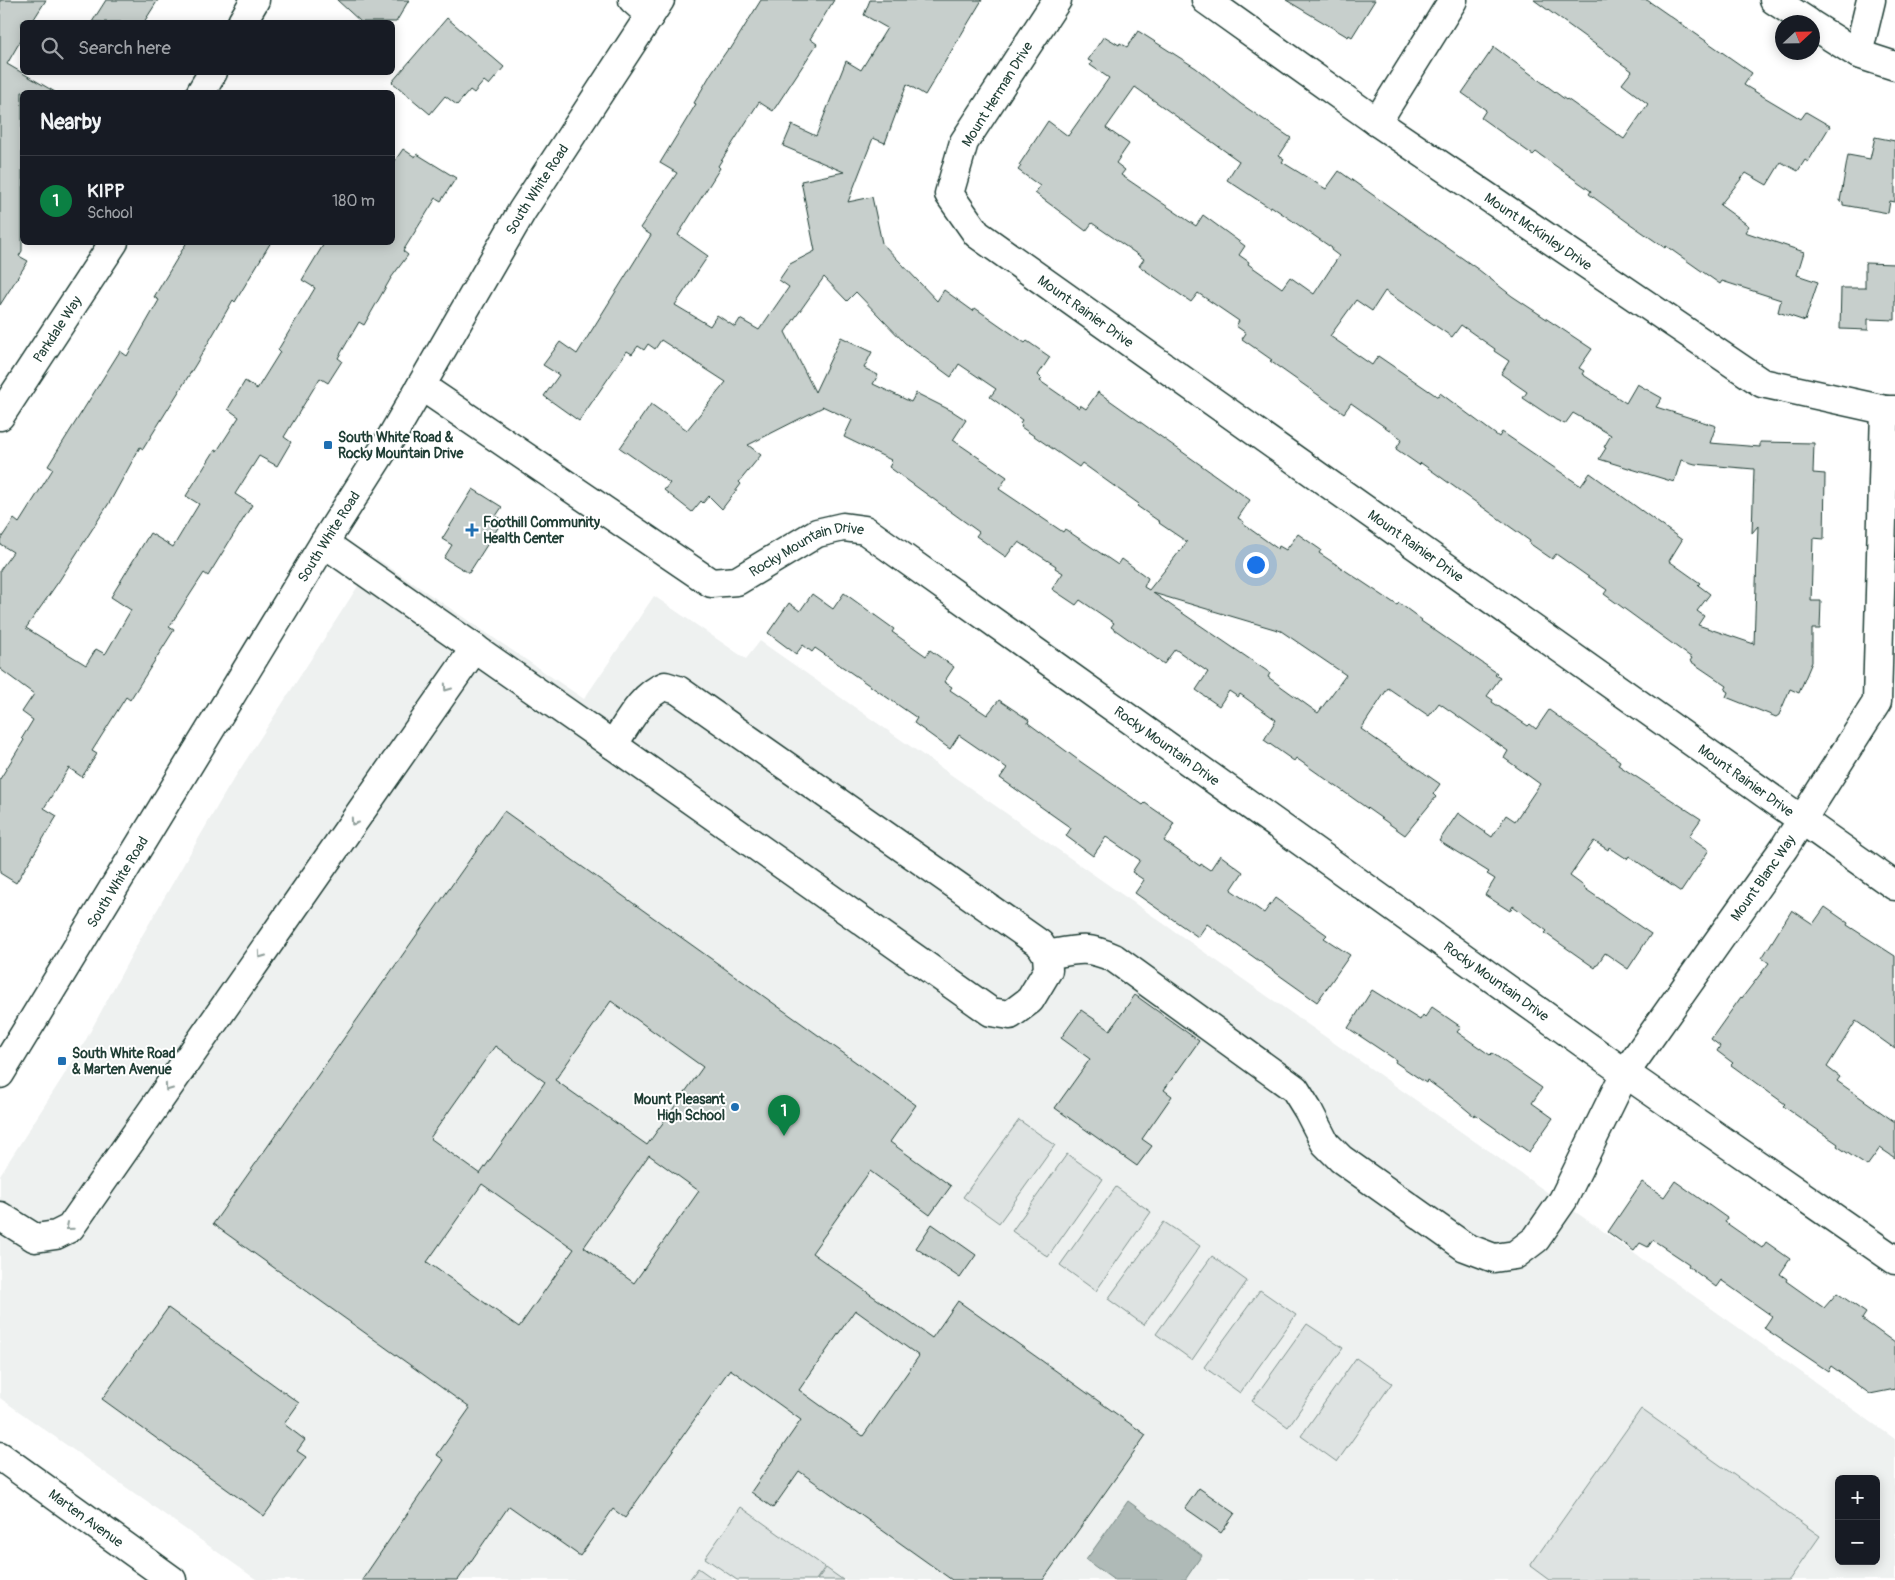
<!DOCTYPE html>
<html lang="en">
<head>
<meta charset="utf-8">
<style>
  body { margin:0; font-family:Pangolin,sans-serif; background:#242831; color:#f1f3f6 }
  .controls { position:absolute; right:15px; bottom:15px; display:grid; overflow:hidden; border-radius:8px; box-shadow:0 2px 12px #0003 }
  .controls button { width:45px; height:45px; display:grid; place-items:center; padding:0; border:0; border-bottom:1px solid #363941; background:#171b24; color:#f1f3f6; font:25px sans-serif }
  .compass { position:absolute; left:1775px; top:15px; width:45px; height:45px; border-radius:50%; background:#171b24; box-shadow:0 2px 12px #0003; rotate:68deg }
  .you { position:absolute; left:1255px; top:564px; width:18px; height:18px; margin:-12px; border:4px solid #fff; border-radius:50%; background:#1a73e8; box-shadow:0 0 0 8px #1a73e833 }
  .badge { display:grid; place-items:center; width:32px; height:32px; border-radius:50%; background:#0b8043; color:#fff; font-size:16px; font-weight:700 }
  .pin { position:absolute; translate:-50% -41px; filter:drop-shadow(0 1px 2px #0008) }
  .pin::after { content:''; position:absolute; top:26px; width:18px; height:15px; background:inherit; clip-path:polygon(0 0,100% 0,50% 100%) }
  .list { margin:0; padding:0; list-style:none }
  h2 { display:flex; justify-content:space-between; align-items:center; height:65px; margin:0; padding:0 20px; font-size:21px }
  h2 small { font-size:16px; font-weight:400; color:#9ea1a6 }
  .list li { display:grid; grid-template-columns:32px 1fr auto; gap:15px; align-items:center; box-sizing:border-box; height:90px; padding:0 20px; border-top:1px solid #363941 }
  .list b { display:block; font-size:19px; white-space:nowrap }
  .list p { margin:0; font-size:16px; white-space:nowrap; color:#9ea1a6 }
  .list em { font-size:16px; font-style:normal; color:#9ea1a6 }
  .icon { flex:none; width:28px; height:28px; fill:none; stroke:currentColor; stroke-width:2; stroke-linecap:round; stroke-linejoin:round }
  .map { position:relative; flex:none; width:1895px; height:1580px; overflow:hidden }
  .search { position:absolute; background:#171b24; box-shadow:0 2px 12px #0003; left:20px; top:20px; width:375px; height:55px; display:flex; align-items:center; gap:12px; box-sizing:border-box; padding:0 18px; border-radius:8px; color:#9ea1a6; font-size:19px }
  .panel { position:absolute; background:#171b24; box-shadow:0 2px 12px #0003; left:20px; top:90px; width:375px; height:155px; border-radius:8px }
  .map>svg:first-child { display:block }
  .built { fill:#eef1f0; fill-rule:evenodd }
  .green { fill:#dee3e2; stroke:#7e908b }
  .water { fill:#afbab7; stroke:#758883 }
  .building { fill:#c7cfcc; stroke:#1f3d34; fill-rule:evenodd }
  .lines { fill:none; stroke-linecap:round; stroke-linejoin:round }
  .minor-casing { stroke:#1f3d34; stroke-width:31 }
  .major-casing { stroke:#1f3d34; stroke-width:31 }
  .minor { stroke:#fff; stroke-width:28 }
  .major { stroke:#fff; stroke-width:28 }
  .oneway { stroke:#8f9e9a }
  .poi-dot { fill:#1f6fb2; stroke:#fff; stroke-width:2 }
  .labels { text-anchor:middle; stroke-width:4; stroke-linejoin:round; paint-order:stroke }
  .street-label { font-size:14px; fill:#1f3d34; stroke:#fff }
  .poi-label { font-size:14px; font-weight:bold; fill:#1f3d34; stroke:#fff; text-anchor:start }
</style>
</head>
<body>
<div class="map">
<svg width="1895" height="1580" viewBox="0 0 1895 1580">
  <rect width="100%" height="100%" fill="#fff"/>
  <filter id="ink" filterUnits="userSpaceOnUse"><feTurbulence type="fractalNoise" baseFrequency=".02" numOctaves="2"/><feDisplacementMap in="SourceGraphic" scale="10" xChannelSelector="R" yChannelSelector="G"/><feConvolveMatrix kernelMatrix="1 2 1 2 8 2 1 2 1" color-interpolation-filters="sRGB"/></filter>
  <g filter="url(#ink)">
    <path class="built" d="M 376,558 L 584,699 L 654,596 L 746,659 L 760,641 L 1597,1227 L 1895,1439 L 1895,1580 L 257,1580 L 0,1398 L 0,1175 L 82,1047 L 139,941 L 228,788 ZM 1839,1479 L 1876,1479 L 1876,1561 L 1839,1561 Z"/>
    <path class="green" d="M 1019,1120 L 1055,1145 L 999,1223 L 963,1197 Z
      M 1067,1154 L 1103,1179 L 1048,1257 L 1012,1231 Z
      M 1116,1187 L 1151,1212 L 1096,1291 L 1060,1265 Z
      M 1164,1222 L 1200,1246 L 1144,1325 L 1108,1299 Z
      M 1212,1256 L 1247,1281 L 1192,1360 L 1156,1334 Z
      M 1260,1290 L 1296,1315 L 1240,1393 L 1204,1367 Z
      M 1307,1324 L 1343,1348 L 1288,1427 L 1252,1401 Z
      M 1356,1358 L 1392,1383 L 1337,1462 L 1301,1436 Z
      M 1641,1409 L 1820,1536 L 1789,1580 L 1549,1580 L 1530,1566 Z
      M 741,1507 L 825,1567 L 816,1580 L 737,1580 L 705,1558 Z
      M 698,1568 L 715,1580 L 689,1580 Z
      M 826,1568 L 843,1580 L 817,1580 Z"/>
    <path class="water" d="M 1128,1501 L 1202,1555 L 1185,1580 L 1114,1580 L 1086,1560 Z"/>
    <path class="building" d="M 0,0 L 46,0 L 32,22 L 22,22 L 22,38 L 7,64 L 55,92 L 22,92 L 22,251 L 19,256 L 28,261 L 0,305 Z
      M 106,0 L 158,0 L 144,22 L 92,22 Z
      M 337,0 L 409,0 L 396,22 L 361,22 Z
      M 761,0 L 834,0 L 810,39 L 817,44 L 773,111 L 759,102 L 718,166 L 720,168 L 678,235 L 708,256 L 675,305 L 710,326 L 717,315 L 735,327 L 740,319 L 759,330 L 789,287 L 779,280 L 790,264 L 815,251 L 801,181 L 844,172 L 783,146 L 792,125 L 816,136 L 846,61 L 861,70 L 887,28 L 864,15 L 870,0 L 982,0 L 925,95 L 907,84 L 885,143 L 873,138 L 848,202 L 872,197 L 882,243 L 937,301 L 944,290 L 973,311 L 975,308 L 1025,343 L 1027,341 L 1050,357 L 1038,375 L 1042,379 L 1040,381 L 1079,408 L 1080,405 L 1086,409 L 1098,392 L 1250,500 L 1238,518 L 1244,522 L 1243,524 L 1278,549 L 1279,546 L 1286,550 L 1298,534 L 1321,550 L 1319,553 L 1397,605 L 1399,603 L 1422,620 L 1421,621 L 1497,673 L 1495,675 L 1500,678 L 1487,696 L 1493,700 L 1492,702 L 1528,726 L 1530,724 L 1536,729 L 1549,710 L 1620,761 L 1618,765 L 1701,819 L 1689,836 L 1709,850 L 1681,892 L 1629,856 L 1627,859 L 1609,847 L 1608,850 L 1594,841 L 1570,876 L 1585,887 L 1584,888 L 1651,934 L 1628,969 L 1605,953 L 1595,968 L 1545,933 L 1547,931 L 1513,906 L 1510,911 L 1485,895 L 1495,879 L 1487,874 L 1489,872 L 1439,841 L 1458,813 L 1492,837 L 1506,815 L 1515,821 L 1540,784 L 1504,758 L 1508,751 L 1439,703 L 1429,716 L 1388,688 L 1361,729 L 1440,784 L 1433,794 L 1436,797 L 1405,835 L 1296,758 L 1294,761 L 1264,740 L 1276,720 L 1240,694 L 1238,697 L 1229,691 L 1219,706 L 1196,690 L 1208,672 L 1175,649 L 1164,664 L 1111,627 L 1114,623 L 1080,600 L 1076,605 L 1052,589 L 1063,573 L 1055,568 L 1056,566 L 1019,542 L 1015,547 L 1014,546 L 1006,557 L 976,536 L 979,532 L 889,467 L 892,462 L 890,461 L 891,460 L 844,437 L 852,420 L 822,406 L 823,407 L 748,445 L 761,455 L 739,482 L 741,484 L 722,509 L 709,496 L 703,503 L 701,501 L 692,512 L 664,490 L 670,483 L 620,448 L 651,404 L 687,430 L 726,382 L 661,340 L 655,349 L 648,344 L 644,350 L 638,346 L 632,354 L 627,351 L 579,421 L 544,396 L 559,375 L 543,365 L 560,342 L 577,354 L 651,235 L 640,228 L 677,173 L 660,163 L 696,104 L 694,103 L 712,72 L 728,49 L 730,50 ZM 824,277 L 847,301 L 856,292 L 905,343 L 951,377 L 959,364 L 996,389 L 990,397 L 1022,420 L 1020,423 L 1022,425 L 1021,427 L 1079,467 L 1082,463 L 1139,504 L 1137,506 L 1160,522 L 1159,523 L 1187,542 L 1149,590 L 1144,587 L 1148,578 L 1122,559 L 1118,565 L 1065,529 L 1063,532 L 999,489 L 1007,477 L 953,440 L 966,420 L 952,411 L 916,393 L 911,402 L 873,384 L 878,375 L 864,368 L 872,352 L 841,337 L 815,392 L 785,332 ZM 1153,593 L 1281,631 L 1346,675 L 1318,713 L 1268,677 L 1270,673 Z
      M 1286,0 L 1375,0 L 1352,37 L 1349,35 L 1348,37 Z
      M 1534,0 L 1647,0 L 1752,73 L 1744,85 L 1801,119 L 1806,112 L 1830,126 L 1808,162 L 1805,160 L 1798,171 L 1781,162 L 1767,185 L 1746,173 L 1720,205 L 1749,226 L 1745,232 L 1804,252 L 1797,275 L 1818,282 L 1805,321 L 1778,312 L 1781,300 L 1722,281 L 1720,284 L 1666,246 L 1665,248 L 1626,221 L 1589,194 L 1591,191 L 1536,152 L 1533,155 L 1481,118 L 1486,110 L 1462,93 L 1494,47 L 1566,100 L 1567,99 L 1624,139 L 1648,104 L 1622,84 L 1632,71 Z
      M 447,18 L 504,67 L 489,85 L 484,81 L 474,93 L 470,90 L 457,105 L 445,96 L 430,114 L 392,82 Z
      M 1138,31 L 1196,68 L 1241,104 L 1291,138 L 1279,156 L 1284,159 L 1282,162 L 1326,189 L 1339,171 L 1479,270 L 1512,296 L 1592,349 L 1579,368 L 1584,371 L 1582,374 L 1626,403 L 1637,384 L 1662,398 L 1656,407 L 1716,426 L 1710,443 L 1760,447 L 1760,442 L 1814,443 L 1813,473 L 1825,474 L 1824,539 L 1813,538 L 1811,601 L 1821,601 L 1820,629 L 1812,629 L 1812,662 L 1799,693 L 1790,689 L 1779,715 L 1776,717 L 1726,697 L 1728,692 L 1725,690 L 1727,686 L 1690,661 L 1692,658 L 1604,594 L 1607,590 L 1556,554 L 1552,559 L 1529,543 L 1530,541 L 1421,463 L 1419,465 L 1396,449 L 1402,439 L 1351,403 L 1344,413 L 1270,361 L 1272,360 L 1242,339 L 1246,333 L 1236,326 L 1239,321 L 1198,293 L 1191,302 L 1139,266 L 1144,259 L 1092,223 L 1086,231 L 1035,193 L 1040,186 L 1018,170 L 1021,166 L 1019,165 L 1048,121 L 1068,136 L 1109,78 L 1090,65 L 1092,62 L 1088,60 L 1104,36 L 1119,45 L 1120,43 L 1127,47 ZM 1135,87 L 1239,161 L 1227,180 L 1270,208 L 1271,206 L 1332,248 L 1331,250 L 1339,256 L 1314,294 L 1290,277 L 1282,288 L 1248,264 L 1249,262 L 1239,255 L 1245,246 L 1203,215 L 1196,226 L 1121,175 L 1125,170 L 1116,163 L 1129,144 L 1106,128 ZM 1385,291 L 1452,337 L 1461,325 L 1495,349 L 1494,351 L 1509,361 L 1501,374 L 1527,392 L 1523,398 L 1556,420 L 1565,424 L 1573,413 L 1611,435 L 1604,447 L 1606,448 L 1599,459 L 1674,482 L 1681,460 L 1695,464 L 1754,469 L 1752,533 L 1758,526 L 1754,644 L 1698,625 L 1704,616 L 1697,611 L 1710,594 L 1698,585 L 1700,583 L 1669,561 L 1682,540 L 1590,473 L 1581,486 L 1502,432 L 1499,437 L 1440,393 L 1438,397 L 1378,356 L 1372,365 L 1330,336 L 1356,300 L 1372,311 Z
      M 1875,137 L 1895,141 L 1895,202 L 1890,201 L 1888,213 L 1843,205 L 1843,202 L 1840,201 L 1848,155 L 1870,159 Z
      M 403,149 L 415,157 L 417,154 L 456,178 L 441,201 L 436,198 L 403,251 L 408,255 L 391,278 L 364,325 L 359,322 L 338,358 L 342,361 L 328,383 L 320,378 L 284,437 L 291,442 L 277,466 L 259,456 L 235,494 L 252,505 L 208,576 L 204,573 L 169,627 L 174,630 L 130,700 L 126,697 L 92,751 L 97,754 L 82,777 L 69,768 L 44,808 L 57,816 L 16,883 L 0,873 L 0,779 L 24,740 L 22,738 L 33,720 L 22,712 L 34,694 L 0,669 L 0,570 L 13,552 L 0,544 L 0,540 L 14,519 L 19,523 L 53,469 L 48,466 L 120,351 L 127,356 L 159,300 L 154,297 L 187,242 L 271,242 L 235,302 L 233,300 L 196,364 L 143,449 L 140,447 L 111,500 L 59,581 L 26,628 L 86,665 L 96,649 L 105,654 L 106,653 L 131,610 L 111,597 L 150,533 L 173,547 L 199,504 L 186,496 L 215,450 L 217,451 L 239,417 L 228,409 L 245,381 L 257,389 L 280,352 L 278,350 L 315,288 L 302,280 L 325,242 L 392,242 L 392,165 Z
      M 1865,263 L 1895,264 L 1895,320 L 1868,319 L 1868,330 L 1840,329 L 1841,288 L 1865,288 Z
      M 473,489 L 502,507 L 496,516 L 503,520 L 469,573 L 444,558 L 452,545 L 442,539 Z
      M 844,593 L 894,629 L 892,632 L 926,656 L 930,650 L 954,667 L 944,682 L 952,687 L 950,690 L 987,715 L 999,700 L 1029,720 L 1028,723 L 1081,762 L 1143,805 L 1145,803 L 1174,823 L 1171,828 L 1172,829 L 1164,841 L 1200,866 L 1201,864 L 1210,870 L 1220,855 L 1243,872 L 1231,890 L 1264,913 L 1275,898 L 1327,935 L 1324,938 L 1350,955 L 1317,1002 L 1207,924 L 1198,937 L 1135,893 L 1144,880 L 1132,872 L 1140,860 L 1106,837 L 1093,856 L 1066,836 L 1071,828 L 1000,778 L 1007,768 L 959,735 L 950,749 L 914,723 L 917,718 L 815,648 L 812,652 L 803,645 L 796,654 L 768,633 L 789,603 L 800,611 L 812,594 L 833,609 Z
      M 504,811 L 916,1105 L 890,1142 L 951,1186 L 930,1215 L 870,1171 L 812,1253 L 932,1338 L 958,1301 L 1146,1435 L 1043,1580 L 952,1580 L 799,1471 L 773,1508 L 751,1492 L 801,1420 L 730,1369 L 625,1518 L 613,1509 L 580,1556 L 509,1506 L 458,1580 L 362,1580 L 444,1460 L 437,1455 L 470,1408 L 213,1224 ZM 611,1001 L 703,1067 L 647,1145 L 555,1080 ZM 495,1046 L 545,1082 L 480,1174 L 430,1138 ZM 649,1155 L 699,1191 L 634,1283 L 584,1247 ZM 482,1184 L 574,1249 L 519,1327 L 427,1262 ZM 855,1310 L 919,1356 L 863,1436 L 799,1390 Z
      M 1825,907 L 1848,923 L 1847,925 L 1895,956 L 1895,1049 L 1856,1021 L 1827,1067 L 1840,1077 L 1837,1081 L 1895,1122 L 1895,1158 L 1880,1148 L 1867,1166 L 1837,1146 L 1838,1144 L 1783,1106 L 1785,1104 L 1731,1065 L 1733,1063 L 1717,1051 L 1720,1046 L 1711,1039 L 1741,997 L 1742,998 L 1769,963 L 1762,958 L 1792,910 L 1813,924 Z
      M 1372,990 L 1420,1020 L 1423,1015 L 1425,1017 L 1432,1007 L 1461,1027 L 1457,1032 L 1490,1055 L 1492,1053 L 1542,1088 L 1532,1103 L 1553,1118 L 1529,1152 L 1475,1114 L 1474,1116 L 1456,1101 L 1427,1080 L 1426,1083 L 1395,1062 L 1396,1060 L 1348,1028 Z
      M 1135,995 L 1199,1041 L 1164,1090 L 1172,1096 L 1142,1139 L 1152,1146 L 1137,1166 L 1055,1108 L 1090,1059 L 1061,1038 L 1081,1010 L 1110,1030 Z
      M 1675,1181 L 1727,1218 L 1725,1222 L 1762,1248 L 1766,1242 L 1790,1259 L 1780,1274 L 1787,1279 L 1786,1281 L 1824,1308 L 1837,1293 L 1866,1313 L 1862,1319 L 1895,1343 L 1895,1389 L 1870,1394 L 1831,1366 L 1828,1371 L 1764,1328 L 1772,1316 L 1721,1280 L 1716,1287 L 1688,1266 L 1689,1264 L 1653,1240 L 1648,1247 L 1640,1243 L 1634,1251 L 1608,1232 L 1642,1182 L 1664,1197 Z
      M 932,1224 L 976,1255 L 960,1278 L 916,1248 Z
      M 168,1308 L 299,1403 L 284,1424 L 305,1440 L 297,1451 L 306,1457 L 264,1516 L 102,1399 Z
      M 1199,1488 L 1235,1513 L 1221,1533 L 1185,1508 Z"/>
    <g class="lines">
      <defs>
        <g id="minor">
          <path d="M 633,0 L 650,15"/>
          <path id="s1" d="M 1057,0 L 964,142 L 949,194 L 977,234 L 1895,886"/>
          <path id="s2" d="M 1206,0 L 1377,122 L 1762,383 L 1885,410 L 1895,410"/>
          <path d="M 1774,0 L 1808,22"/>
          <path d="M 242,22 L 255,0"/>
          <path d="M 1812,25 L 1858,54 L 1895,66"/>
          <path d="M 1858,54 L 1871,0"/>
          <path d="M 201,92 L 213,72"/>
          <path d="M 1377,122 L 1453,0"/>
          <path id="s3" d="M 421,386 L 711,583 L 737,581 L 817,533 L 843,527 L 865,530 L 1625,1073 L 1895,1260"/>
          <path id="s4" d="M 0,416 L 114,242"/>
          <path d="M 324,543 L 613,745"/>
          <path d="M 665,686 L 678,690 L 1040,944 L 1047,955 L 1048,970 L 1030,1000 L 1010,1015 L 991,1012 L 613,745 C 627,725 641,695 665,686 Z"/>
          <path id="s5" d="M 1047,955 C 1075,950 1086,945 1114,958 L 1295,1089 L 1308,1110 L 1325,1143 L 1341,1159 L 1465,1247 L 1494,1258 L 1515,1255 L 1536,1239 L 1563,1200 L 1625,1073 L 1784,848 L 1877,702 L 1885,410"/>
          <path d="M 0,1216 L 35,1238 L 56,1235 L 70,1228 L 475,648"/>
          <path id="s6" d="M 0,1456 L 172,1580"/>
        </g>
        <g id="major">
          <path id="s7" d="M 0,1074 L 324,543 L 392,436 L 522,211 L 660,0"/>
        </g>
      </defs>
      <use href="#minor" class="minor-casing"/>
      <use href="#major" class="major-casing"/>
      <use href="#minor" class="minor"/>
      <use href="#major" class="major"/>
    </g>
    <defs><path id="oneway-chevron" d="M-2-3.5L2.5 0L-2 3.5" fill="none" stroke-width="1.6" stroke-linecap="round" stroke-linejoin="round" transform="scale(1.25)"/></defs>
    <g class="oneway">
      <use href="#oneway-chevron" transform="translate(447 688) rotate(125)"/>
      <use href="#oneway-chevron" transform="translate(354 822) rotate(125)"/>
      <use href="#oneway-chevron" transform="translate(261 955) rotate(125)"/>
      <use href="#oneway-chevron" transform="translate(168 1088) rotate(125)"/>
      <use href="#oneway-chevron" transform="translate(69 1227) rotate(139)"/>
    </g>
  </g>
  <g class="poi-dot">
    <rect x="323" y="440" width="10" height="10" rx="2.5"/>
    <path d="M469.5 522.5h5v5h5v5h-5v5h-5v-5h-5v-5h5z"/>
    <rect x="57" y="1056" width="10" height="10" rx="2.5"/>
    <circle cx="735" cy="1107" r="5"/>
  </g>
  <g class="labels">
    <g class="street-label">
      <text transform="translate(997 94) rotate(-58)" y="5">Mount Herman Drive</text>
      <text dy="5" stroke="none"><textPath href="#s7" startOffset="1035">South White Road</textPath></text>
      <text dy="5" stroke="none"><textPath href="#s2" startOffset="405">Mount McKinley Drive</textPath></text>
      <text dy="5" stroke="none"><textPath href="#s1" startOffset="406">Mount Rainier Drive</textPath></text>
      <text dy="5" stroke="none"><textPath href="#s4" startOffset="104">Parkdale Way</textPath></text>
      <text dy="5" stroke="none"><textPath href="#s7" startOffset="630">South White Road</textPath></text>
      <text dy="5" stroke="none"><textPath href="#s1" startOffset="811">Mount Rainier Drive</textPath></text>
      <text dy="5" stroke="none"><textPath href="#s3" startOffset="455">Rocky Mountain Drive</textPath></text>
      <text dy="5" stroke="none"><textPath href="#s3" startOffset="890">Rocky Mountain Drive</textPath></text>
      <text dy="5" stroke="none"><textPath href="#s1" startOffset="1216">Mount Rainier Drive</textPath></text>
      <text dy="5" stroke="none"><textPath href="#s5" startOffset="1035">Mount Blanc Way</textPath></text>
      <text dy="5" stroke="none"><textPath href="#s7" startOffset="225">South White Road</textPath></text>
      <text dy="5" stroke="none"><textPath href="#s3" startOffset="1295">Rocky Mountain Drive</textPath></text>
      <text dy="5" stroke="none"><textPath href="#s6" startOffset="106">Marten Avenue</textPath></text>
    </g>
    <g class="poi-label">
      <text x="338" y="442">South White Road &amp;<tspan x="338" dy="16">Rocky Mountain Drive</tspan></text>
      <text x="483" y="527">Foothill Community<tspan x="483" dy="16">Health Center</tspan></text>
      <text x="72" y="1058">South White Road<tspan x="72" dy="16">&amp; Marten Avenue</tspan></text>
      <text x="725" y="1104" text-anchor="end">Mount Pleasant<tspan x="725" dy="16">High School</tspan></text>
    </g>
  </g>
</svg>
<div class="controls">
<button>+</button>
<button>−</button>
</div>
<svg class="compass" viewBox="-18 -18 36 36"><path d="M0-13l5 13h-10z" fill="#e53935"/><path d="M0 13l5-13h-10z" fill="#9ea1a6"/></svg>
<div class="you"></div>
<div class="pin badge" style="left:784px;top:1136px">1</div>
<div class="search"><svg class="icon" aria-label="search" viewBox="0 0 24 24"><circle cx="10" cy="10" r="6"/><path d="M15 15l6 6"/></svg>Search here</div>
<section class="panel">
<h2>Nearby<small></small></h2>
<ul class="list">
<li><span class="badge">1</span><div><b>KIPP</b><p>School</p></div><em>180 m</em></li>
</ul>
</section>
</div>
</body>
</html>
